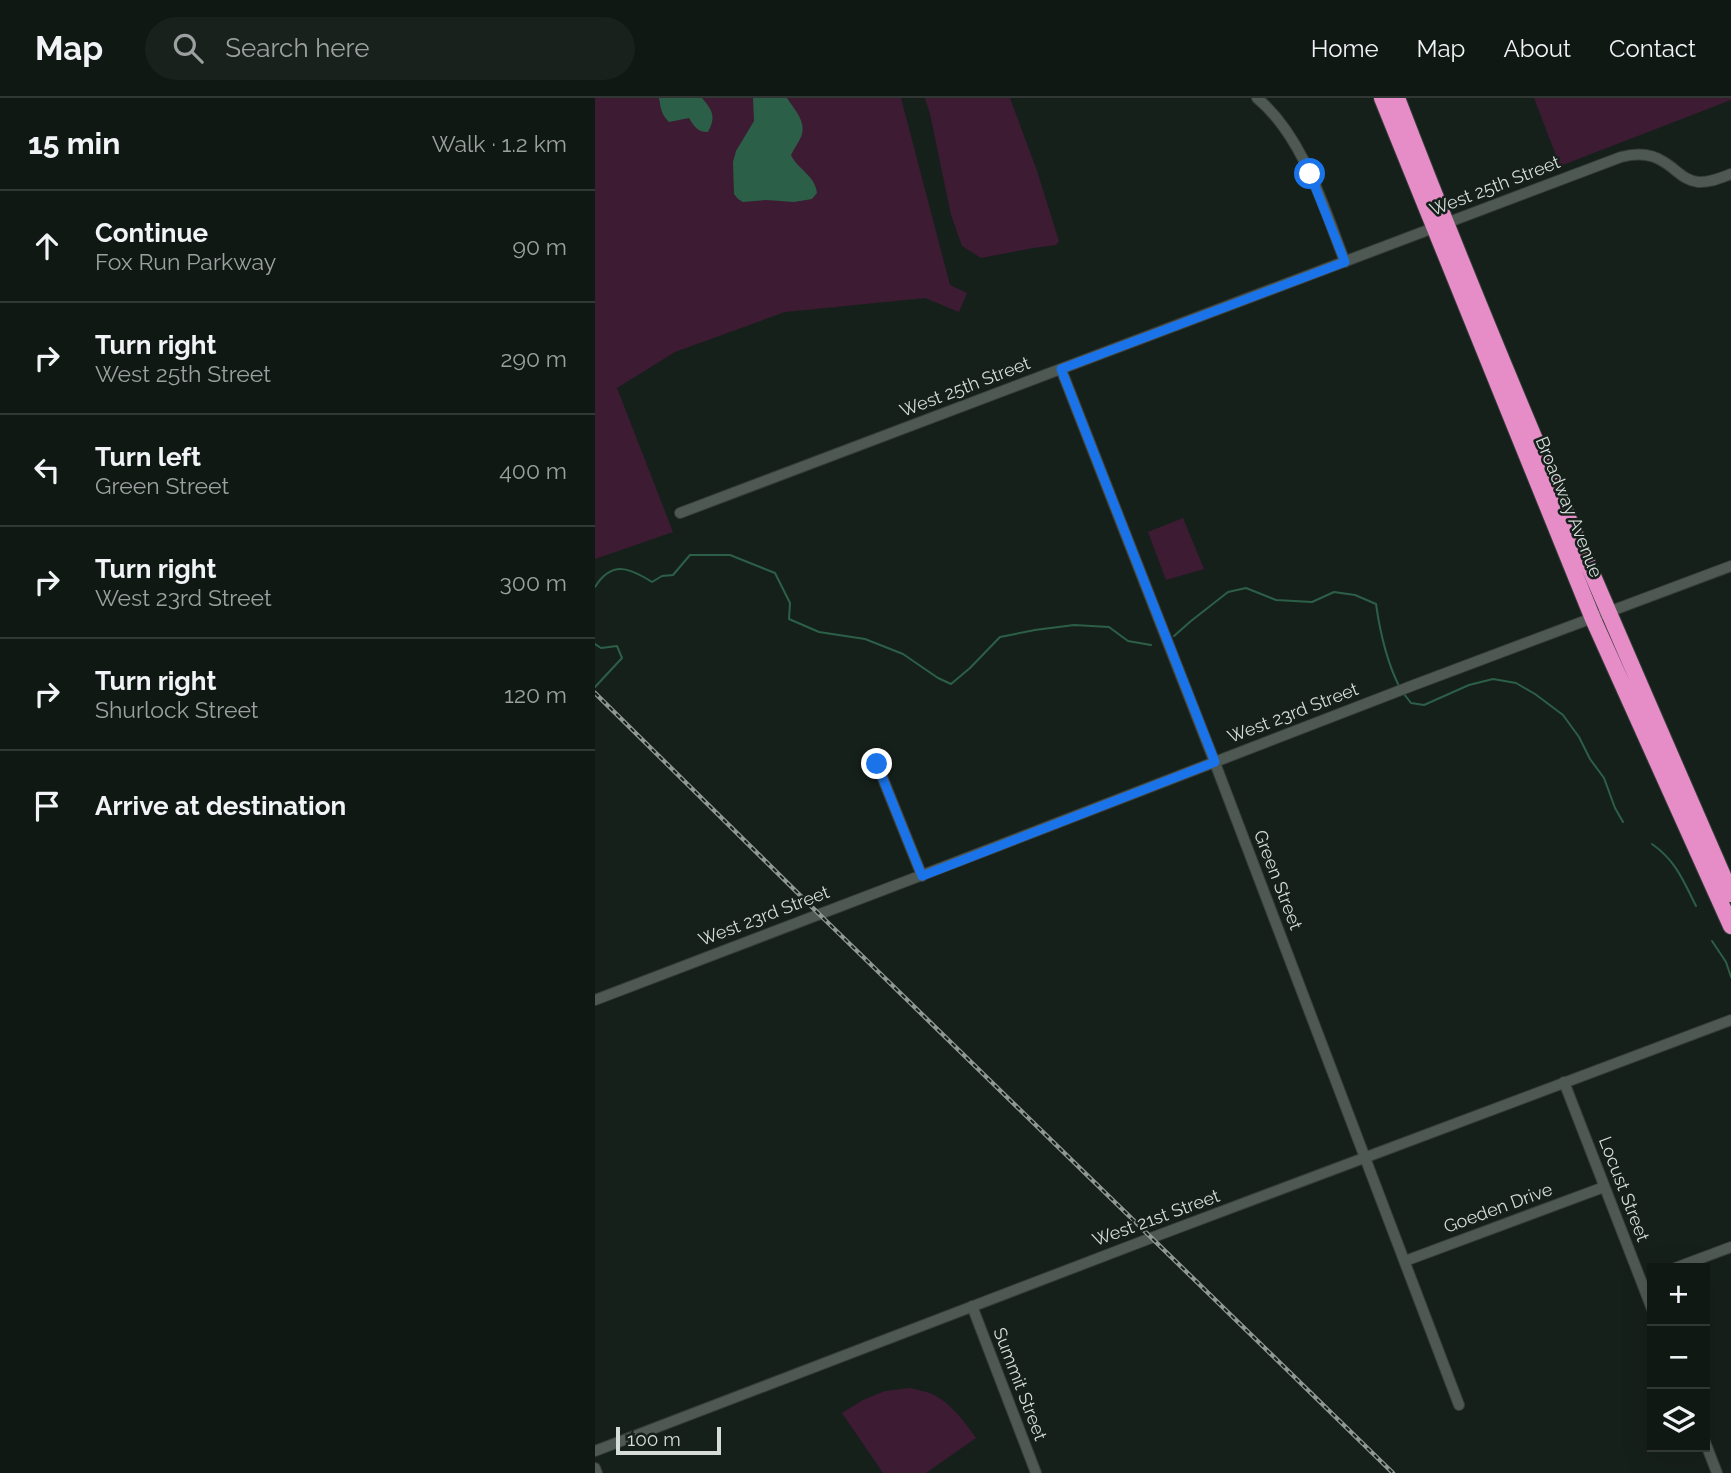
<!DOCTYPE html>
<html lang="en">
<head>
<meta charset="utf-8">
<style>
  body { margin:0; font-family:Raleway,sans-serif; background:#19211d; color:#f1f3f6 }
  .controls { position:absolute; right:21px; bottom:21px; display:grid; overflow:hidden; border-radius:0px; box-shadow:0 7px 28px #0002 }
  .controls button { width:63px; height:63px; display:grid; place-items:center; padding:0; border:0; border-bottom:2px solid #303734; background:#101814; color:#f1f3f6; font:35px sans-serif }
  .scale { position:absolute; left:21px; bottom:18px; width:105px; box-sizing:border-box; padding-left:7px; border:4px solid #d6dcd9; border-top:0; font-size:19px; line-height:24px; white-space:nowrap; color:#d6dcd9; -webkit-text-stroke:5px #16201b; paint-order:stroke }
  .stop { position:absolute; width:21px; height:21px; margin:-16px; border:5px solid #1a73e8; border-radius:50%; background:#fff }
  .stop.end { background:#1a73e8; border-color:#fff; box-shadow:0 2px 7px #0008 }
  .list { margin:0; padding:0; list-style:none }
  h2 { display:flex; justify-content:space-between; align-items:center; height:91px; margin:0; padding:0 28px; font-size:30px }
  h2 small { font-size:23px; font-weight:400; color:#9ca0a0 }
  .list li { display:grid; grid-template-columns:46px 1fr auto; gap:21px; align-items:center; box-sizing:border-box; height:112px; padding:0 28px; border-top:2px solid #303734 }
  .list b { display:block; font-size:26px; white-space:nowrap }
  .list p { margin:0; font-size:23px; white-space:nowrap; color:#9ca0a0 }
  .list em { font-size:23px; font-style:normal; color:#9ca0a0 }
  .icon { flex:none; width:38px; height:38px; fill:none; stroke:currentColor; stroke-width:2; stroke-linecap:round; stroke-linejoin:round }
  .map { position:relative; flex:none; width:1136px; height:1375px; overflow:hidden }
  header { display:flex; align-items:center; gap:42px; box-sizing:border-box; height:98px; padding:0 35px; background:#101814; border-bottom:2px solid #303734 }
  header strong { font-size:33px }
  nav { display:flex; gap:38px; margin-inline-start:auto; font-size:24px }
  .search { width:490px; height:63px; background:#19211d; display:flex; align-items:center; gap:18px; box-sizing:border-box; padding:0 24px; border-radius:38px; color:#9ca0a0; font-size:26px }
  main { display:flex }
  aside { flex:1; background:#101814 }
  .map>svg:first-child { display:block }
  .green { fill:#3d1b32 }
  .water { fill:#2c5f47 }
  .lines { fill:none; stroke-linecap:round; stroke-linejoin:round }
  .stream { stroke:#2c5f47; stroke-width:2 }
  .minor-casing { stroke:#363c39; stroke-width:12 }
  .highway-casing { stroke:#363c39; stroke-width:18 }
  .minor { stroke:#4f5953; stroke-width:10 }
  .highway { stroke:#e68dc7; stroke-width:16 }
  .rail-casing { stroke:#909894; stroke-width:4.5 }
  .rail { stroke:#16201b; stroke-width:2; stroke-dasharray:5; stroke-linecap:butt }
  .route { stroke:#1a73e8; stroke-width:9 }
  .labels { text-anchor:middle; stroke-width:5; stroke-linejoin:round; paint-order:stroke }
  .street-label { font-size:18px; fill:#d6dcd9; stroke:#16201b }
</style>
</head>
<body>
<header>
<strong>Map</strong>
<div class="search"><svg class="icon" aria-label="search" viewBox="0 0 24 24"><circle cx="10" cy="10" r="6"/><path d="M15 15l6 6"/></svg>Search here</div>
<nav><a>Home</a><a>Map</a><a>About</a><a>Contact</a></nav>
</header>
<main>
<aside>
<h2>15 min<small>Walk · 1.2 km</small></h2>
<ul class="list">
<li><svg class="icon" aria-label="ahead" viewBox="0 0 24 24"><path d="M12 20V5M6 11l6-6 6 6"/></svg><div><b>Continue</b><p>Fox Run Parkway</p></div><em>90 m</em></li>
<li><svg class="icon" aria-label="right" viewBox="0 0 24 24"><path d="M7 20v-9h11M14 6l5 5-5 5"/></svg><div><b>Turn right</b><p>West 25th Street</p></div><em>290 m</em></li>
<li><svg class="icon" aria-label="left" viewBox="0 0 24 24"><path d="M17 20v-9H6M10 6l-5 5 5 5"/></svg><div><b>Turn left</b><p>Green Street</p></div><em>400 m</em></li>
<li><svg class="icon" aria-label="right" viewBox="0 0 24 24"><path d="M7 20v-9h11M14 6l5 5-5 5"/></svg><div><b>Turn right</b><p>West 23rd Street</p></div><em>300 m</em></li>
<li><svg class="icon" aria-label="right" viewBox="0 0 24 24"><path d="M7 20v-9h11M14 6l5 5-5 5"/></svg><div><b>Turn right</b><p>Shurlock Street</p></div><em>120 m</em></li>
<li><svg class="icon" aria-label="arrive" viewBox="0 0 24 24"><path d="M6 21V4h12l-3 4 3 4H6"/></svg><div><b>Arrive at destination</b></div></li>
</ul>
</aside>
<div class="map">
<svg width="1136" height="1375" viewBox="0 0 1136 1375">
  <rect width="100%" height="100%" fill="#16201b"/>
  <path class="green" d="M 0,0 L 306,0 L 355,187 L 372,195 L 364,214 L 330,200 L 190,214 L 80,254 L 22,290 L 78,434 L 0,461 Z
    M 330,0 L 415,0 L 442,73 L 464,143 L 461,147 L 438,150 L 386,160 L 367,148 L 356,117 L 335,16 Z
    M 939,0 L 1136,0 L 1136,2 L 965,68 Z
    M 588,420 L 609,471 L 571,482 L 553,434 Z
    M 315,1290 C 322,1292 330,1293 337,1296 C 356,1305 369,1323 381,1340 L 331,1375 L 288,1375 L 247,1315 L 268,1302 L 290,1293 Z"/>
  <path class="water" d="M 64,0 L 107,0 C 118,13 121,19 113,34 C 102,34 99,28 94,20 L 74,24 C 66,16 66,11 64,0 Z
    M 158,0 L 192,0 C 201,14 213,25 205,41 C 202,47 199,51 196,57 C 203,72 220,77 222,95 L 217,101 L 199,104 L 171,102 L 148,104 L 143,101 L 139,96 L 138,64 L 141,53 L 159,23 Z"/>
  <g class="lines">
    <path class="stream" d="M 0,489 C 17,462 35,470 57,484 L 67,478 L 78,477 L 95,457 L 135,457 L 180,475 L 195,505 L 194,521 L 224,534 L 270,541 L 308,556 L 343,580 L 356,586 L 375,570 L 405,539 L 440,532 L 479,527 L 514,529 L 533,543 L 556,547
      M 579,538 L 596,523 L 633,494 L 651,490 L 681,502 L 717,504 L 739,494 L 760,497 L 781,506 C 785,534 791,562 804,588
      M 0,546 L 6,550 L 22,548 L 27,560 L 0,589
      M 809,596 L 816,605 L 829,607 L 874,587 L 898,581 L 921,585 L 940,596 L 968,617 L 984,639 L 995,661 L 1009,680 L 1020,710 L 1028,724
      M 1057,746 C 1081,763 1088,782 1101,808
      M 1117,843 L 1131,864 L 1136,879"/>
    <defs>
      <path id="minor" d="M 662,0 C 708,38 729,110 750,164
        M 466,271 L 620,665 L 864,1307
        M 85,415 L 1026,59 C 1041,55 1056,55 1069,64 C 1081,71 1088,82 1103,84 C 1114,85 1125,80 1136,76
        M 282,666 L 327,778
        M 0,902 L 343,771 L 819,587 L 1136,468
        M 969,984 L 1057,1211
        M 810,1163 L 1009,1089
        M 1080,1170 L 1136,1149
        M 377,1208 L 441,1375
        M 1110,1344 L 1122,1375
        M 0,1353 L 556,1140 L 1136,922
        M 0,1370 L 2,1375"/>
      <path id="highway" d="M 787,0 L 998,521 L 1136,828
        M 802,0 C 905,268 1021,532 1136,796"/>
    </defs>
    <use href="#minor" class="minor-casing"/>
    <use href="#highway" class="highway-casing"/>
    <use href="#minor" class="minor"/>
    <use href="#highway" class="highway"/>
    <defs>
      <path id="rail" d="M 0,595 L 224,816 L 798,1375"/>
    </defs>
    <use href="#rail" class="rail-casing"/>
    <use href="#rail" class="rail"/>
  </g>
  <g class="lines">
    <path class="route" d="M 282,666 L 327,778 L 620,664 L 466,271 L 750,164 L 715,76"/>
  </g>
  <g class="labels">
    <g class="street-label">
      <text transform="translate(900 88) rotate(-21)" y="6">West 25th Street</text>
      <text transform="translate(370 289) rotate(-21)" y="6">West 25th Street</text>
      <text transform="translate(974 409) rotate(68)" y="6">Broadway Avenue</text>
      <text transform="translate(698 615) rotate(-21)" y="6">West 23rd Street</text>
      <text transform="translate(683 782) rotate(69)" y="6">Green Street</text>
      <text transform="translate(169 818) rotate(-21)" y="6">West 23rd Street</text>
      <text transform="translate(1029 1091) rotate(69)" y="6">Locust Street</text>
      <text transform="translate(903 1110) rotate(-20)" y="6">Goeden Drive</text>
      <text transform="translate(561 1120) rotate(-20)" y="6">West 21st Street</text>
      <text transform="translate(425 1286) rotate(69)" y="6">Summit Street</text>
    </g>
  </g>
</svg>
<div class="controls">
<button>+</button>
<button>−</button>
<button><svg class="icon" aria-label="layers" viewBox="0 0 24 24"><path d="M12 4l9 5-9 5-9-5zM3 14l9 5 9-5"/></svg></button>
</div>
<div class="scale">100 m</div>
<div class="stop" style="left:715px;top:76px"></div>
<div class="stop end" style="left:282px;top:666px"></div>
</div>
</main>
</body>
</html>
